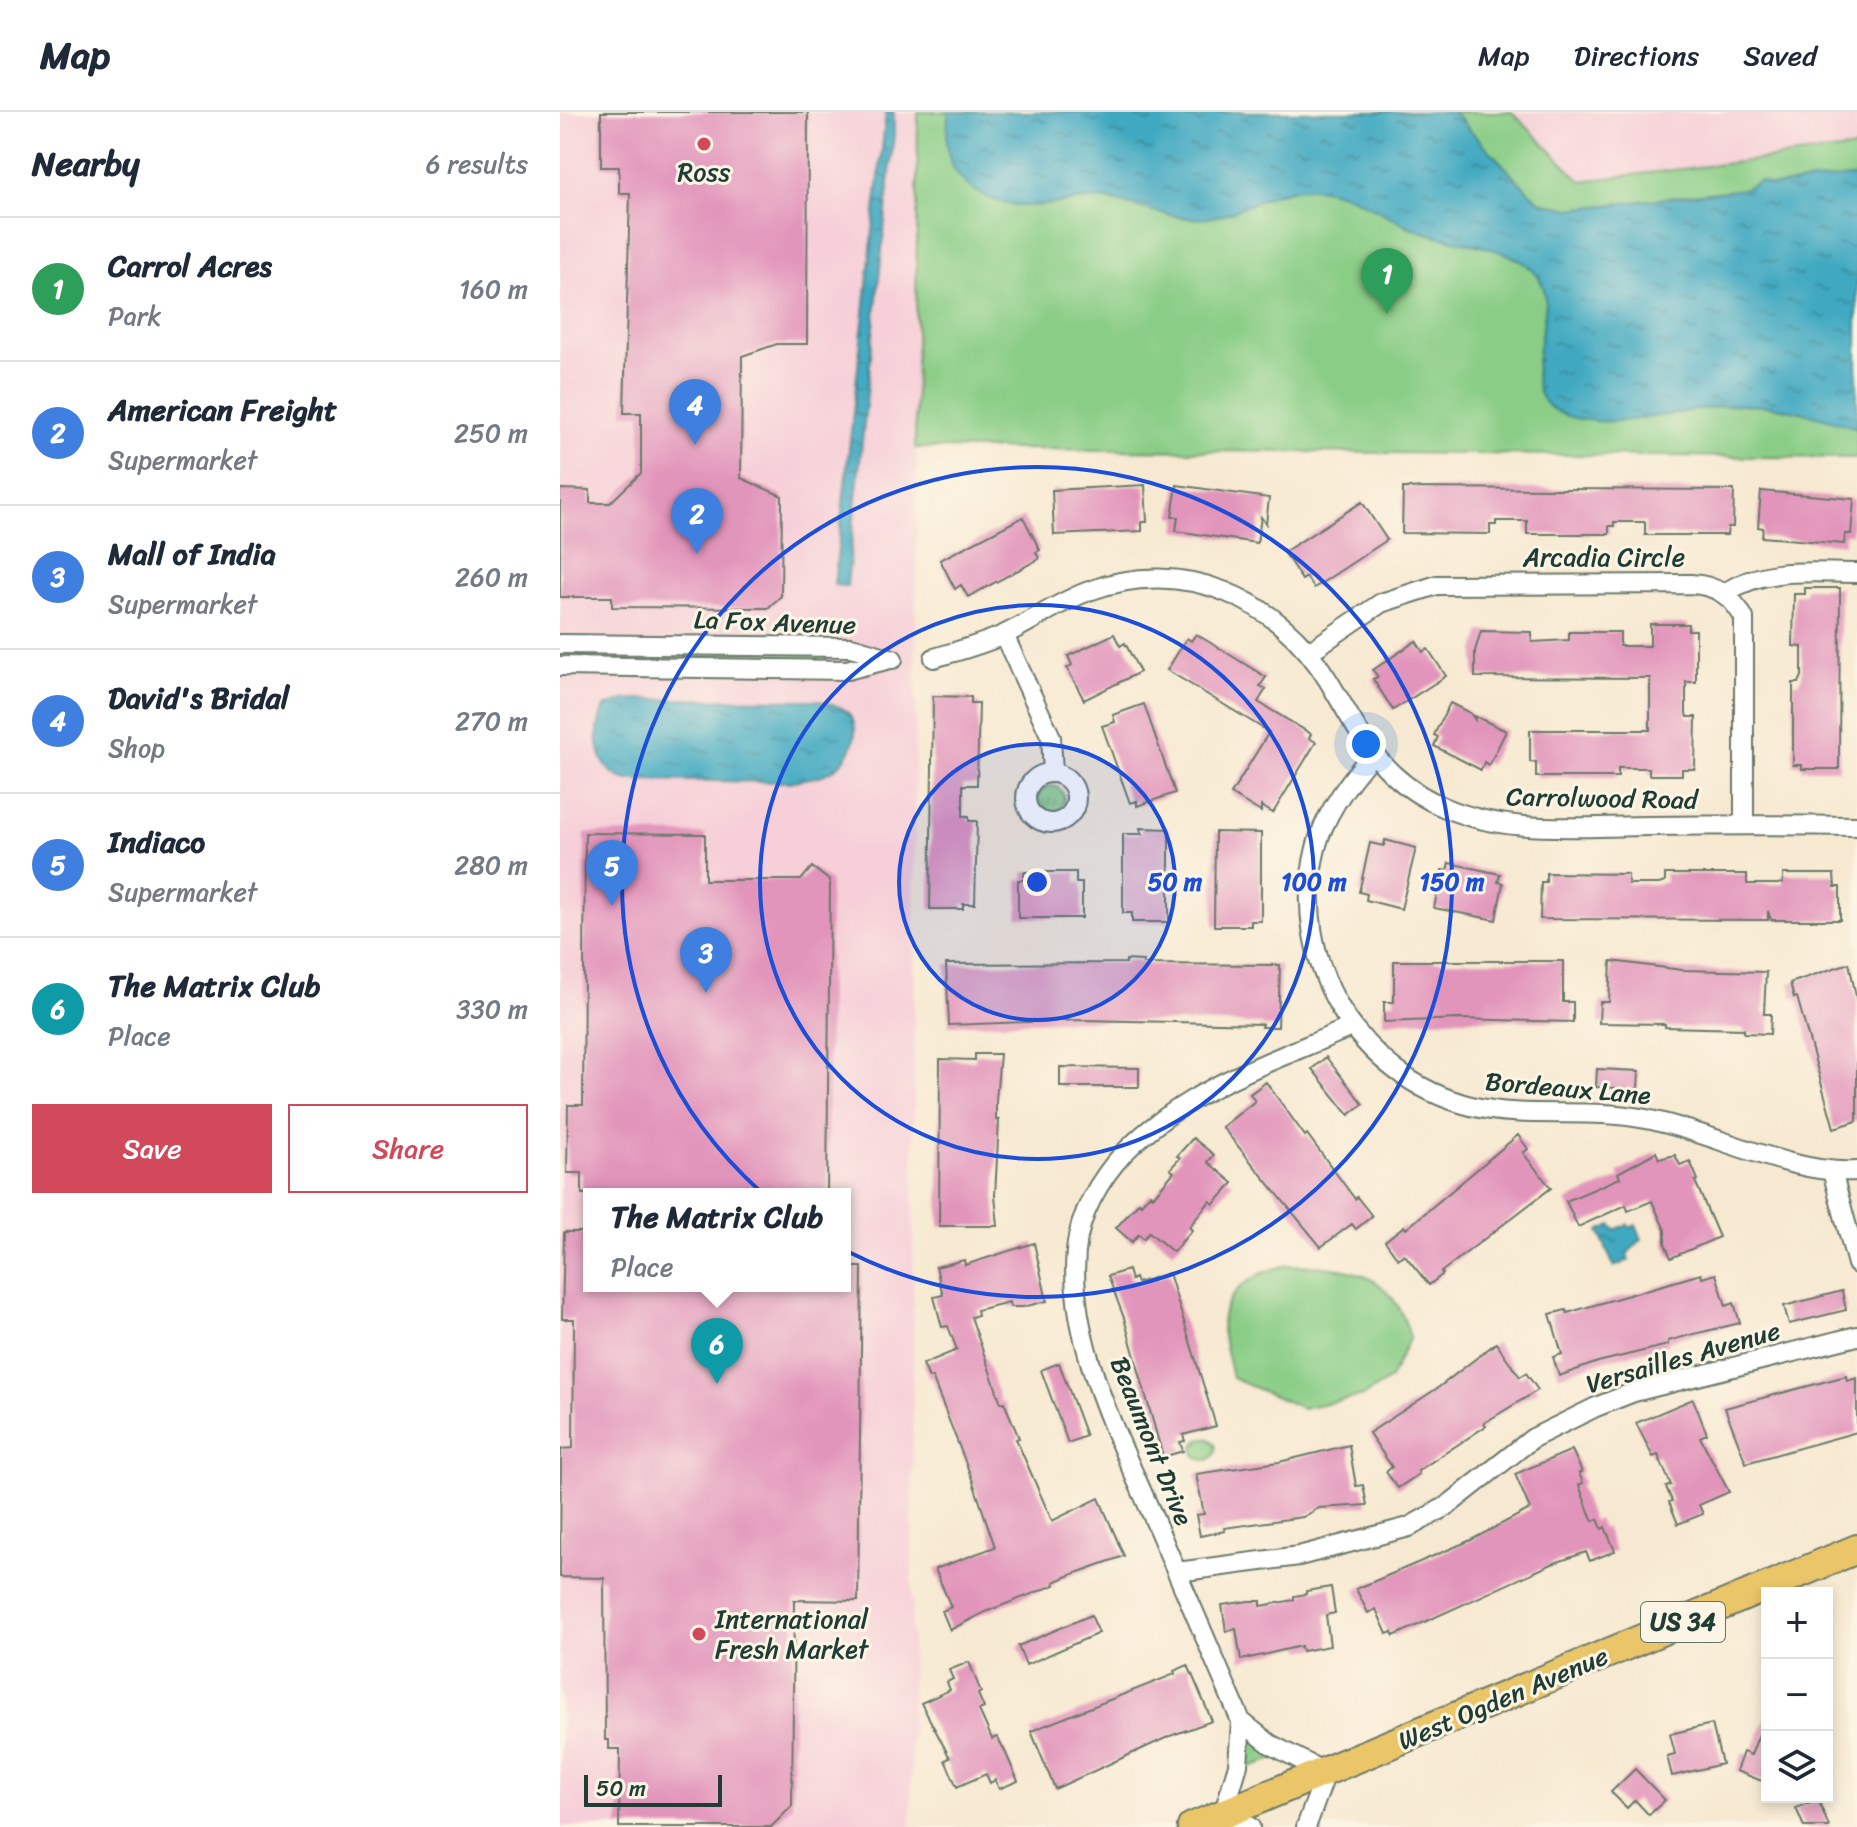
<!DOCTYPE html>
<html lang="en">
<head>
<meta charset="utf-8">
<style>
  body { margin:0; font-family:Sriracha,sans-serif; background:#f2f2f3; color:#1f2937 }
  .controls { position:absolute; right:24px; bottom:24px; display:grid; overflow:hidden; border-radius:0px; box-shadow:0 4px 12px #0003 }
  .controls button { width:72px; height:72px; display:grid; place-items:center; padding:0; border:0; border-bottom:2px solid #e0e1e3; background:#fff; color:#1f2937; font:40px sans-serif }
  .scale { position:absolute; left:24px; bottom:20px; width:138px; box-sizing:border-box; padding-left:8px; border:4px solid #1f3d34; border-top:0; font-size:22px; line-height:28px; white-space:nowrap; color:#1f3d34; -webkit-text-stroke:6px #fcf5e5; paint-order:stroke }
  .you { position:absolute; left:806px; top:632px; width:28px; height:28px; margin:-20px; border:6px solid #fff; border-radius:50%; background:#1a73e8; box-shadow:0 0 0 12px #1a73e833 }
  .badge { display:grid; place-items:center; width:52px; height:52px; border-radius:50%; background:#d1495b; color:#fff; font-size:26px; font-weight:700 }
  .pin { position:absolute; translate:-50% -66px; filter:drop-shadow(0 2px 4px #0008) }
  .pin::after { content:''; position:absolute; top:42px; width:28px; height:24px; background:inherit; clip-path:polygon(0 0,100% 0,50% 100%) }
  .popup { position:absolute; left:23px; top:1076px; width:268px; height:104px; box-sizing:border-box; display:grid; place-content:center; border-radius:0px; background:#fff; filter:drop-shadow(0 2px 6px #0005); font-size:26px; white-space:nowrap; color:#747a83 }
  .popup b { font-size:30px; color:#1f2937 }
  .popup::after { content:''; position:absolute; left:50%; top:100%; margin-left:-16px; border:16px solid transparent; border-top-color:#fff }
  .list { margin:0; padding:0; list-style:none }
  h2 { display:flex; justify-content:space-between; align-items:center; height:104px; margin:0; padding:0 32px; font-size:34px }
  h2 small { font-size:26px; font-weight:400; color:#747a83 }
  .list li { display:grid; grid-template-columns:52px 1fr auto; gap:24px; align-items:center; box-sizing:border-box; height:144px; padding:0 32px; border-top:2px solid #e0e1e3 }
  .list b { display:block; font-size:30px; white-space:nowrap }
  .list p { margin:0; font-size:26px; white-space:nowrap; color:#747a83 }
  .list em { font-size:26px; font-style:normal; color:#747a83 }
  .actions { display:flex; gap:16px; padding:24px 32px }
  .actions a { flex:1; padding:18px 0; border:2px solid #d1495b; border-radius:0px; text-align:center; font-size:28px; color:#d1495b }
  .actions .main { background:#d1495b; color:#fff }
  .icon { flex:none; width:44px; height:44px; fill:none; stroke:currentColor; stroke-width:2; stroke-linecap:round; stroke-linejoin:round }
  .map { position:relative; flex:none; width:1297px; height:1715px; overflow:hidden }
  header { display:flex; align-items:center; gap:48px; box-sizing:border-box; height:112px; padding:0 40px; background:#fff; border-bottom:2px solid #e0e1e3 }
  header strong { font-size:38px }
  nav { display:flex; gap:44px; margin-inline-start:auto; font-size:28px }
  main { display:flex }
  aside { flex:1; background:#fff }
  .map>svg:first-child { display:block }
  .built { fill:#f6cfd8; fill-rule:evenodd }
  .grass { fill:url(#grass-tufts); stroke:#54855d; stroke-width:2 }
  .park { fill:#89cd86; stroke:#54855d; stroke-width:2 }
  .water { fill:url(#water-ripples); stroke:#30737a; stroke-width:2 }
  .building { fill:#e295bb }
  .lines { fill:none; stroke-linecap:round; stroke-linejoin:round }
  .street-casing { stroke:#6b796b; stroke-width:22 }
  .primary-casing { stroke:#6b796b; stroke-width:32 }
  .street { stroke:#fff; stroke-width:18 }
  .primary { stroke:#ebc669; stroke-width:28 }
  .ring { fill:none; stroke:#1d4ed8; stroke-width:4 }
  .poi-dot { fill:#d1495b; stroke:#fcf5e5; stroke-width:3 }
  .labels { text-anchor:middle; stroke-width:6; stroke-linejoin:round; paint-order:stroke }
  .shield { fill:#fcf5e5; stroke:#617469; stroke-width:2 }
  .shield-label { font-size:24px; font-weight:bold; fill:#1f3d34 }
  .poi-label { font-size:26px; fill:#1f3d34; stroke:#fcf5e5 }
  .street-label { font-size:26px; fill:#1f3d34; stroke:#fcf5e5 }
  .centre { fill:#1d4ed8; stroke:#fcf5e5; stroke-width:4 }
  .ring-label { font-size:24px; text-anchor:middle; font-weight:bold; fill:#1d4ed8; stroke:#fcf5e5; stroke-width:6; stroke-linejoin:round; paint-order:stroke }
</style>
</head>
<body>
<header>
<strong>Map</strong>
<nav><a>Map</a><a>Directions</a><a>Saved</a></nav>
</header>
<main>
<aside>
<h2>Nearby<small>6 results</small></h2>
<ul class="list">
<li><span class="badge" style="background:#2e9e5b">1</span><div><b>Carrol Acres</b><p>Park</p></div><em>160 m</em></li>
<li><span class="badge" style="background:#3f7fe0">2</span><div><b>American Freight</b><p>Supermarket</p></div><em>250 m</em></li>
<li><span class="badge" style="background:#3f7fe0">3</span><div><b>Mall of India</b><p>Supermarket</p></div><em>260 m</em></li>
<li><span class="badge" style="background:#3f7fe0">4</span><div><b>David's Bridal</b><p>Shop</p></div><em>270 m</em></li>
<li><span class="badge" style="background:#3f7fe0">5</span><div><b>Indiaco</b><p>Supermarket</p></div><em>280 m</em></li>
<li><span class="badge" style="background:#0f9aa8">6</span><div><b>The Matrix Club</b><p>Place</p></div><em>330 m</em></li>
</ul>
<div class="actions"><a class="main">Save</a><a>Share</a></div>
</aside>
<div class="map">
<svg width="1297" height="1715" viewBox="0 0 1297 1715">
  <defs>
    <pattern id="grass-tufts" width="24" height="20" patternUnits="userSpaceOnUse" patternTransform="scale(2)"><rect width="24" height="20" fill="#89cd86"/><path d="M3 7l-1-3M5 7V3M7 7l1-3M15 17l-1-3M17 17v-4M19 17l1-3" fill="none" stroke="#6fa86e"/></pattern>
    <pattern id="water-ripples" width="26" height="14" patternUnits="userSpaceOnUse" patternTransform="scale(2)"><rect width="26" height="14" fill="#41a9c1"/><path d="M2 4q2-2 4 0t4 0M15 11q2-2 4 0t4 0" fill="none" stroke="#368b9e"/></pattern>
  </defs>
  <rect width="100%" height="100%" fill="#fcf5e5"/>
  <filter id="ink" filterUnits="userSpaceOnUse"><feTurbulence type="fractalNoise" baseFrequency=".0125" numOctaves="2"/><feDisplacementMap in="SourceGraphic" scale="16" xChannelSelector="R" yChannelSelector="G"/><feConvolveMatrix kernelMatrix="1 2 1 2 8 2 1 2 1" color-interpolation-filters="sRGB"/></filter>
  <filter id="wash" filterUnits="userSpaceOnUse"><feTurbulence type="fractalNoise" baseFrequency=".006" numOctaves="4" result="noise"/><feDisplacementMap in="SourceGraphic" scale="32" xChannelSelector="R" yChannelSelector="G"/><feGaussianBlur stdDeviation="1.8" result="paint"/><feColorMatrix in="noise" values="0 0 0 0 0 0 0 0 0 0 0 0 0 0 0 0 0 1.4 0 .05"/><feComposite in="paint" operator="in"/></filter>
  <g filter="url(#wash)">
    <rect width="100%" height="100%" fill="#f7e9d1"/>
    <path class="built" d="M 0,0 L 358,0 L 351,1715 L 0,1715 ZM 29,1082 L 285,1082 L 285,1174 L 29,1174 Z
      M 952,0 L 1297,0 L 1297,36 L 1021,69 Z"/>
    <path class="grass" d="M 133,539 L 266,539 L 266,551 L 69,549 L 69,544 L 106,544 Z
      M478 687a13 13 0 1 1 26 0a13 13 0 1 1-26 0Z
      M634 1337a11 11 0 1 1 22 0a11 11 0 1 1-22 0Z
      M 687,1625 L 717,1644 L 717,1646 L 683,1657 Z"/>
    <path class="park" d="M 358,0 L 952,0 L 1021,69 L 1297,36 L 1297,346 L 355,336 Z
      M 728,1153 C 789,1155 832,1157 850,1225 L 830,1267 L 803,1284 L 742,1296 L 672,1266 C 669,1250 663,1232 662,1216 C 661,1179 696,1160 728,1153 Z"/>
    <path class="water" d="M 326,0 L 334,0 L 334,23 L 287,474 L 274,473 Z
      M 388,0 L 893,0 L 969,80 L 981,90 L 1010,97 L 1183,77 L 1200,69 L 1211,74 L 1297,64 L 1297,316 C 1258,304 1220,292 1179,293 C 1129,294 1040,326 994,298 C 953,273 997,208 982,172 C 965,131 887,132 852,116 C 821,102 788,77 752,76 C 715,74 683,101 648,106 C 615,110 579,92 547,88 C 520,85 495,94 469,94 C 439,94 400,79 390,48 C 385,33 388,16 388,0 Z
      M 66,587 L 256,588 C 266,591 278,592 286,599 C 304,613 292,644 277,655 C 264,666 245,667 228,670 L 67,668 C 36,661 31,620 45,595 Z
      M 1068,1112 L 1070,1116 L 1076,1113 L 1082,1127 L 1067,1142 L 1069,1148 L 1054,1155 L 1039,1119 L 1052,1113 L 1055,1118 Z"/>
    <g id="blocks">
      <path class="building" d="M 41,0 L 248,0 L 247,232 L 217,232 L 182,244 L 181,366 L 222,384 L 221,484 L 208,496 L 52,495 L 52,485 L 0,485 L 0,377 L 30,378 L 30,391 L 50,391 L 81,361 L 81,301 L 64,301 L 70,81 L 59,81 L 59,55 L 41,55 Z
        M 585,373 L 587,410 L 582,410 L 582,419 L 494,423 L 492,378 Z
        M 617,373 L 709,386 L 706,412 L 701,405 L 697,431 L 616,419 L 618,405 L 612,405 Z
        M 843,376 L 1174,378 L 1173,415 L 1168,415 L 1167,423 L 1085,423 L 1085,410 L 1054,410 L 1054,414 L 1049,414 L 1049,422 L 967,422 L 967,409 L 936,409 L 936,413 L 930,413 L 930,422 L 842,421 Z
        M 1201,379 L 1294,387 L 1291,422 L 1285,422 L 1284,432 L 1202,425 L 1203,416 L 1198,415 Z
        M 802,390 L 827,428 L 754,476 L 746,465 L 742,468 L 724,440 Z
        M 463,405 L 480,438 L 476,440 L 479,447 L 408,485 L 401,473 L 395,477 L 380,448 Z
        M 1245,476 L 1280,476 L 1279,657 L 1242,657 L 1242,653 L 1233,653 L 1233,571 L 1239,571 L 1242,564 L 1242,535 L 1233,534 L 1234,482 L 1245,482 Z
        M 1090,512 L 1128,512 L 1128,518 L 1136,518 L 1136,570 L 1126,570 L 1126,601 L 1127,605 L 1136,605 L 1135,657 L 1122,657 L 1122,663 L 1089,663 L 1089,656 L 1058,656 L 1058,665 L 976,665 L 976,650 L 970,650 L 970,618 L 1090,618 L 1090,566 L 915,565 L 915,539 L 921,519 L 972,520 L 972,530 L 1009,528 L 1009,520 L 1060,520 L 1060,534 L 1090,534 Z
        M 554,522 L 560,534 L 565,531 L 580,560 L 524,588 L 507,556 L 512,553 L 508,544 Z
        M 636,522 L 706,565 L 700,574 L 706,577 L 698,590 L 751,622 L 749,626 L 756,630 L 713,701 L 701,694 L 701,700 L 671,682 L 709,620 L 607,558 L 627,526 L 631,529 Z
        M 856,529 L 863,540 L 868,537 L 886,564 L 833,598 L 813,567 L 818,565 L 813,558 Z
        M 373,584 L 411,585 L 411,591 L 419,591 L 417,673 L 403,673 L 403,704 L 409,704 L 409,709 L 417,709 L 415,792 L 403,792 L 403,797 L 370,797 Z
        M 890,591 L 910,601 L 915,608 L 915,604 L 946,619 L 929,653 L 924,650 L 921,658 L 874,634 L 878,625 L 874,623 Z
        M 584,592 L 615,681 L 577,694 L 577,689 L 570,691 L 542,614 L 555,610 L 553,603 Z
        M 580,716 L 609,717 L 609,810 L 572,810 L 572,801 L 563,801 L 563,722 L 582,722 Z
        M 655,720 L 701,721 L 701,809 L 691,809 L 691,814 L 654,814 Z
        M 25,721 L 145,722 L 145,768 L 241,768 L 252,755 L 270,769 L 267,1082 L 22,1082 L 22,1061 L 7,1061 L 8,993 L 23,993 Z
        M 825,728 L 856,736 L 841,797 L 806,788 L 807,782 L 799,780 L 810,731 L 824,734 Z
        M 889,751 L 940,762 L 938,770 L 943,771 L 936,808 L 874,796 L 882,758 L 887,759 Z
        M 464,760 L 516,760 L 516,771 L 522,771 L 522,806 L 458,806 L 458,768 L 464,768 Z
        M 986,761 L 1068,762 L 1068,772 L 1099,772 L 1105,770 L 1105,762 L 1187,762 L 1187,772 L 1217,772 L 1223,771 L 1223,762 L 1274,762 L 1275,775 L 1280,775 L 1280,808 L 1211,808 L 1208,799 L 1208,808 L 980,807 L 981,770 L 986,770 Z
        M 566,848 L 583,849 L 583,852 L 720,853 L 718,915 L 701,915 L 702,912 L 524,908 L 389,913 L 386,852 L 566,851 Z
        M 834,849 L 1003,849 L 1003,890 L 1013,890 L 1013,910 L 899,907 L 824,910 L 824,890 L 834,890 Z
        M 1051,849 L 1122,858 L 1206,860 L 1204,902 L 1211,902 L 1210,922 L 1184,921 L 1184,917 L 1105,915 L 1105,912 L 1039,911 L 1040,890 L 1049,890 Z
        M 1289,851 L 1297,889 L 1297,1009 L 1274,1016 L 1237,885 L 1234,886 L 1230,871 Z
        M 415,942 L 440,942 L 436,988 L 436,1008 L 439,1008 L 435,1084 L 438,1114 L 379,1114 L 380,947 L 415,948 Z
        M 766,945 L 803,992 L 789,1003 L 752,957 Z
        M 500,955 L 579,956 L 579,975 L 500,975 Z
        M 1037,957 L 1079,959 L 1078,977 L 1036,975 Z
        M 706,970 L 745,1024 L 747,1022 L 795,1087 L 797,1085 L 812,1104 L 796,1117 L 792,1112 L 761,1135 L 662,1015 L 695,989 L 690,982 Z
        M 958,1023 L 968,1037 L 963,1041 L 991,1076 L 881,1160 L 883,1162 L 869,1173 L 844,1142 L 838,1147 L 825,1129 L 844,1114 L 846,1117 Z
        M 633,1026 L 654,1043 L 648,1050 L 673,1071 L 654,1092 L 650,1089 L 641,1100 L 629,1115 L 632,1118 L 613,1140 L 589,1120 L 584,1127 L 579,1122 L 572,1130 L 556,1116 L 579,1090 L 581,1092 L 590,1082 L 593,1085 L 614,1060 L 610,1057 L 620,1046 L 617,1044 Z
        M 1096,1040 L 1099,1047 L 1115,1043 L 1120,1053 L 1130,1049 L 1138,1068 L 1135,1069 L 1159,1125 L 1111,1146 L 1105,1132 L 1105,1118 L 1092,1089 L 1068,1099 L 1066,1093 L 1018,1115 L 1006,1089 L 1060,1066 L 1058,1061 Z
        M 4,1120 L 29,1120 L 29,1174 L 285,1174 L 285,1155 L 302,1155 L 298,1489 L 234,1488 L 232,1694 L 211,1715 L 59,1715 L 60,1637 L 49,1637 L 49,1628 L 45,1628 L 44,1466 L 0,1465 L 1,1337 L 13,1336 L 14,1207 L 2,1207 Z
        M 474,1131 L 487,1189 L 463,1195 L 450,1195 L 449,1190 L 417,1198 L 418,1203 L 411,1205 L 441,1291 L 444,1290 L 459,1326 L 456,1327 L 492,1409 L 539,1386 L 564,1444 L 513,1462 L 494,1470 L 495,1473 L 425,1500 L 390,1518 L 382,1499 L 391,1495 L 375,1457 L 435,1435 L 412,1367 L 372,1265 L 369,1266 L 363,1252 L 397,1238 L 388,1214 L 382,1215 L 374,1185 L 383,1183 L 376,1155 L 404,1148 L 405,1153 Z
        M 568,1158 L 571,1168 L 575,1166 L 577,1171 L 609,1161 L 656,1314 L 623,1323 L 625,1329 L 620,1330 L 623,1339 L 603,1345 L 564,1206 L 548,1164 Z
        M 1141,1162 L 1142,1166 L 1156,1162 L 1166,1194 L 1174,1191 L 1180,1211 L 1130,1223 L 1108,1229 L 1108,1233 L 1038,1250 L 999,1264 L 993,1245 L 1002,1242 L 990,1202 L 1006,1198 L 1007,1201 Z
        M 1282,1179 L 1286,1198 L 1229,1212 L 1224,1194 Z
        M 936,1231 L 960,1265 L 966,1261 L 978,1278 L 924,1311 L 926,1314 L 858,1359 L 859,1362 L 838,1376 L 826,1360 L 832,1355 L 809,1321 L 879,1275 Z
        M 499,1251 L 526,1324 L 508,1331 L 481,1258 Z
        M 1286,1264 L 1287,1269 L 1297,1266 L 1297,1320 L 1186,1351 L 1165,1296 Z
        M 1133,1287 L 1147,1322 L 1140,1325 L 1169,1380 L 1139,1393 L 1143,1402 L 1118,1412 L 1109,1390 L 1112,1389 L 1106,1375 L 1111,1373 L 1098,1343 L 1093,1345 L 1076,1311 Z
        M 789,1333 L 796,1374 L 803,1373 L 807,1393 L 759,1396 L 743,1405 L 664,1416 L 665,1419 L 640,1424 L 636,1403 L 644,1402 L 636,1362 L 719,1350 Z
        M 1012,1338 L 1022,1360 L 1019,1361 L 1023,1371 L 1019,1373 L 1029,1400 L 1033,1409 L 1038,1407 L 1042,1417 L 1045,1415 L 1055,1439 L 1030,1449 L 1026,1440 L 992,1452 L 834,1524 L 832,1520 L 827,1522 L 816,1497 L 808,1501 L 796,1477 L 911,1428 L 970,1397 L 955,1362 Z
        M 771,1475 L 775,1501 L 766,1503 L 770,1534 L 742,1539 L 741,1534 L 681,1548 L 676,1517 L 666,1519 L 662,1493 L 689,1489 L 701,1489 L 701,1494 L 734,1488 L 734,1484 L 746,1482 L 746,1479 Z
        M 531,1503 L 539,1521 L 466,1553 L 458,1534 Z
        M 409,1550 L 421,1580 L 418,1582 L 424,1596 L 419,1598 L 432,1627 L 437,1625 L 444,1637 L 458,1669 L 439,1677 L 435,1668 L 430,1671 L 426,1662 L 397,1675 L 385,1648 L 390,1646 L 361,1591 L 390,1578 L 387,1570 L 393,1567 L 389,1558 Z
        M 628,1553 L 652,1609 L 610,1624 L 495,1677 L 471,1619 L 615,1562 L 614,1559 Z
        M 1206,1604 L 1207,1604 L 1207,1671 L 1176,1659 L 1183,1640 L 1191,1643 Z
        M 1152,1612 L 1162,1652 L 1112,1664 L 1107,1644 L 1115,1642 L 1110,1622 Z
        M 1075,1657 L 1105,1688 L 1089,1703 L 1075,1688 L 1067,1696 L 1051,1680 Z
        M 1258,1687 L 1269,1715 L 1244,1715 L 1236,1696 Z"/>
    </g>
  </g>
  <g filter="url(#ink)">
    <use href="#blocks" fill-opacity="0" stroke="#6b796b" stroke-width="2"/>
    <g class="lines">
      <defs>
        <path id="street" d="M 1165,481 C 1205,454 1251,461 1297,461
          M 444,523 L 491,625 L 493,661
          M 0,532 L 291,535 L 333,547
          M 749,540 L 821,491 L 877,473 L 1131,472 C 1156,473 1172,484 1184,506 L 1184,713
          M 374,546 C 397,539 421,533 443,523 C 472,510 498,490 529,479 C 623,444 718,486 768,568 C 800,621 818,664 877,692 C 943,724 1020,714 1091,714 C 1160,713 1228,713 1297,714
          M 0,554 L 287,558 L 330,547
          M 812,643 C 788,670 765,701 756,736 C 728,848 798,966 911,994 C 967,1008 1028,995 1086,1007 C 1151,1019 1233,1064 1297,1059
          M466 686a25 25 0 1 1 50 0a25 25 0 1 1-50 0Z
          M 1272,1059 L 1297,1152
          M 617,1460 L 739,1444 L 849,1415 L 887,1394 L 973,1326 L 1036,1295 L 1074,1280 L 1297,1224
          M 681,1609 L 710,1632 L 766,1661 L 746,1715
          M 690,1715 L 663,1703 L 678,1653 L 681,1609 C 653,1544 625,1479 597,1414 C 561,1330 501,1219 518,1125 C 525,1090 548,1055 573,1032 C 636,973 714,949 791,915"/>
        <path id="primary" d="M 632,1715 L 1297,1437"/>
      </defs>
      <use href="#street" class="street-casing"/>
      <use href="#primary" class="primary-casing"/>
      <use href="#street" class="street"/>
      <use href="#primary" class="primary"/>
    </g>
  </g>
  <circle cx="477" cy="770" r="138" fill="#1d4ed8" fill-opacity=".12"/>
  <g class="ring">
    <circle cx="477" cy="770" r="138"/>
    <circle cx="477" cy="770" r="277"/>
    <circle cx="477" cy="770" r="415"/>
  </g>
  <g class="poi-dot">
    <circle cx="144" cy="32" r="8"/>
    <circle cx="139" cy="1522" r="8"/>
  </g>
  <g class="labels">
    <rect class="shield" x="1081" y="1490" width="84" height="40" rx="6"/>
    <g class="shield-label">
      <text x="1123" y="1518">US 34</text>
    </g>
    <g class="poi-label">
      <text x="144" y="69">Ross</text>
      <text x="155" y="1516" text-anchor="start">International<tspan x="155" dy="30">Fresh Market</tspan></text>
    </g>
    <g class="street-label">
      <text x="1044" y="454">Arcadia Circle</text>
      <text transform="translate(215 510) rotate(2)" y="9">La Fox Avenue</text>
      <text transform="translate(1042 686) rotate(1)" y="9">Carrolwood Road</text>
      <text transform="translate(1008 976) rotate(5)" y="9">Bordeaux Lane</text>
      <text transform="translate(1123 1245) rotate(-16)" y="9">Versailles Avenue</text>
      <text transform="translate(592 1329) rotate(68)" y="9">Beaumont Drive</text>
      <text transform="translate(943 1586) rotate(-23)" y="9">West Ogden Avenue</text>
    </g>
  </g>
  <circle cx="477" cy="770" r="12" class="centre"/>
  <g class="ring-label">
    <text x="615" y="778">50 m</text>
    <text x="754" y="778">100 m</text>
    <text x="892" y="778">150 m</text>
  </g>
</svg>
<div class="controls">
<button>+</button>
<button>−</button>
<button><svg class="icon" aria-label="layers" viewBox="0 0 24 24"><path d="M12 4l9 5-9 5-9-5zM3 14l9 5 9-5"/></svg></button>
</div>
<div class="scale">50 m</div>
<div class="you"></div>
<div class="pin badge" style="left:827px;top:202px;background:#2e9e5b">1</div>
<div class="pin badge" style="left:137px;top:442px;background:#3f7fe0">2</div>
<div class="pin badge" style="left:146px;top:881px;background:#3f7fe0">3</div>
<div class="pin badge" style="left:135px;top:333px;background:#3f7fe0">4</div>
<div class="pin badge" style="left:52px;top:794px;background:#3f7fe0">5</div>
<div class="pin badge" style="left:157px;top:1272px;background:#0f9aa8">6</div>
<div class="popup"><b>The Matrix Club</b>Place</div>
</div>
</main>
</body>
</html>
